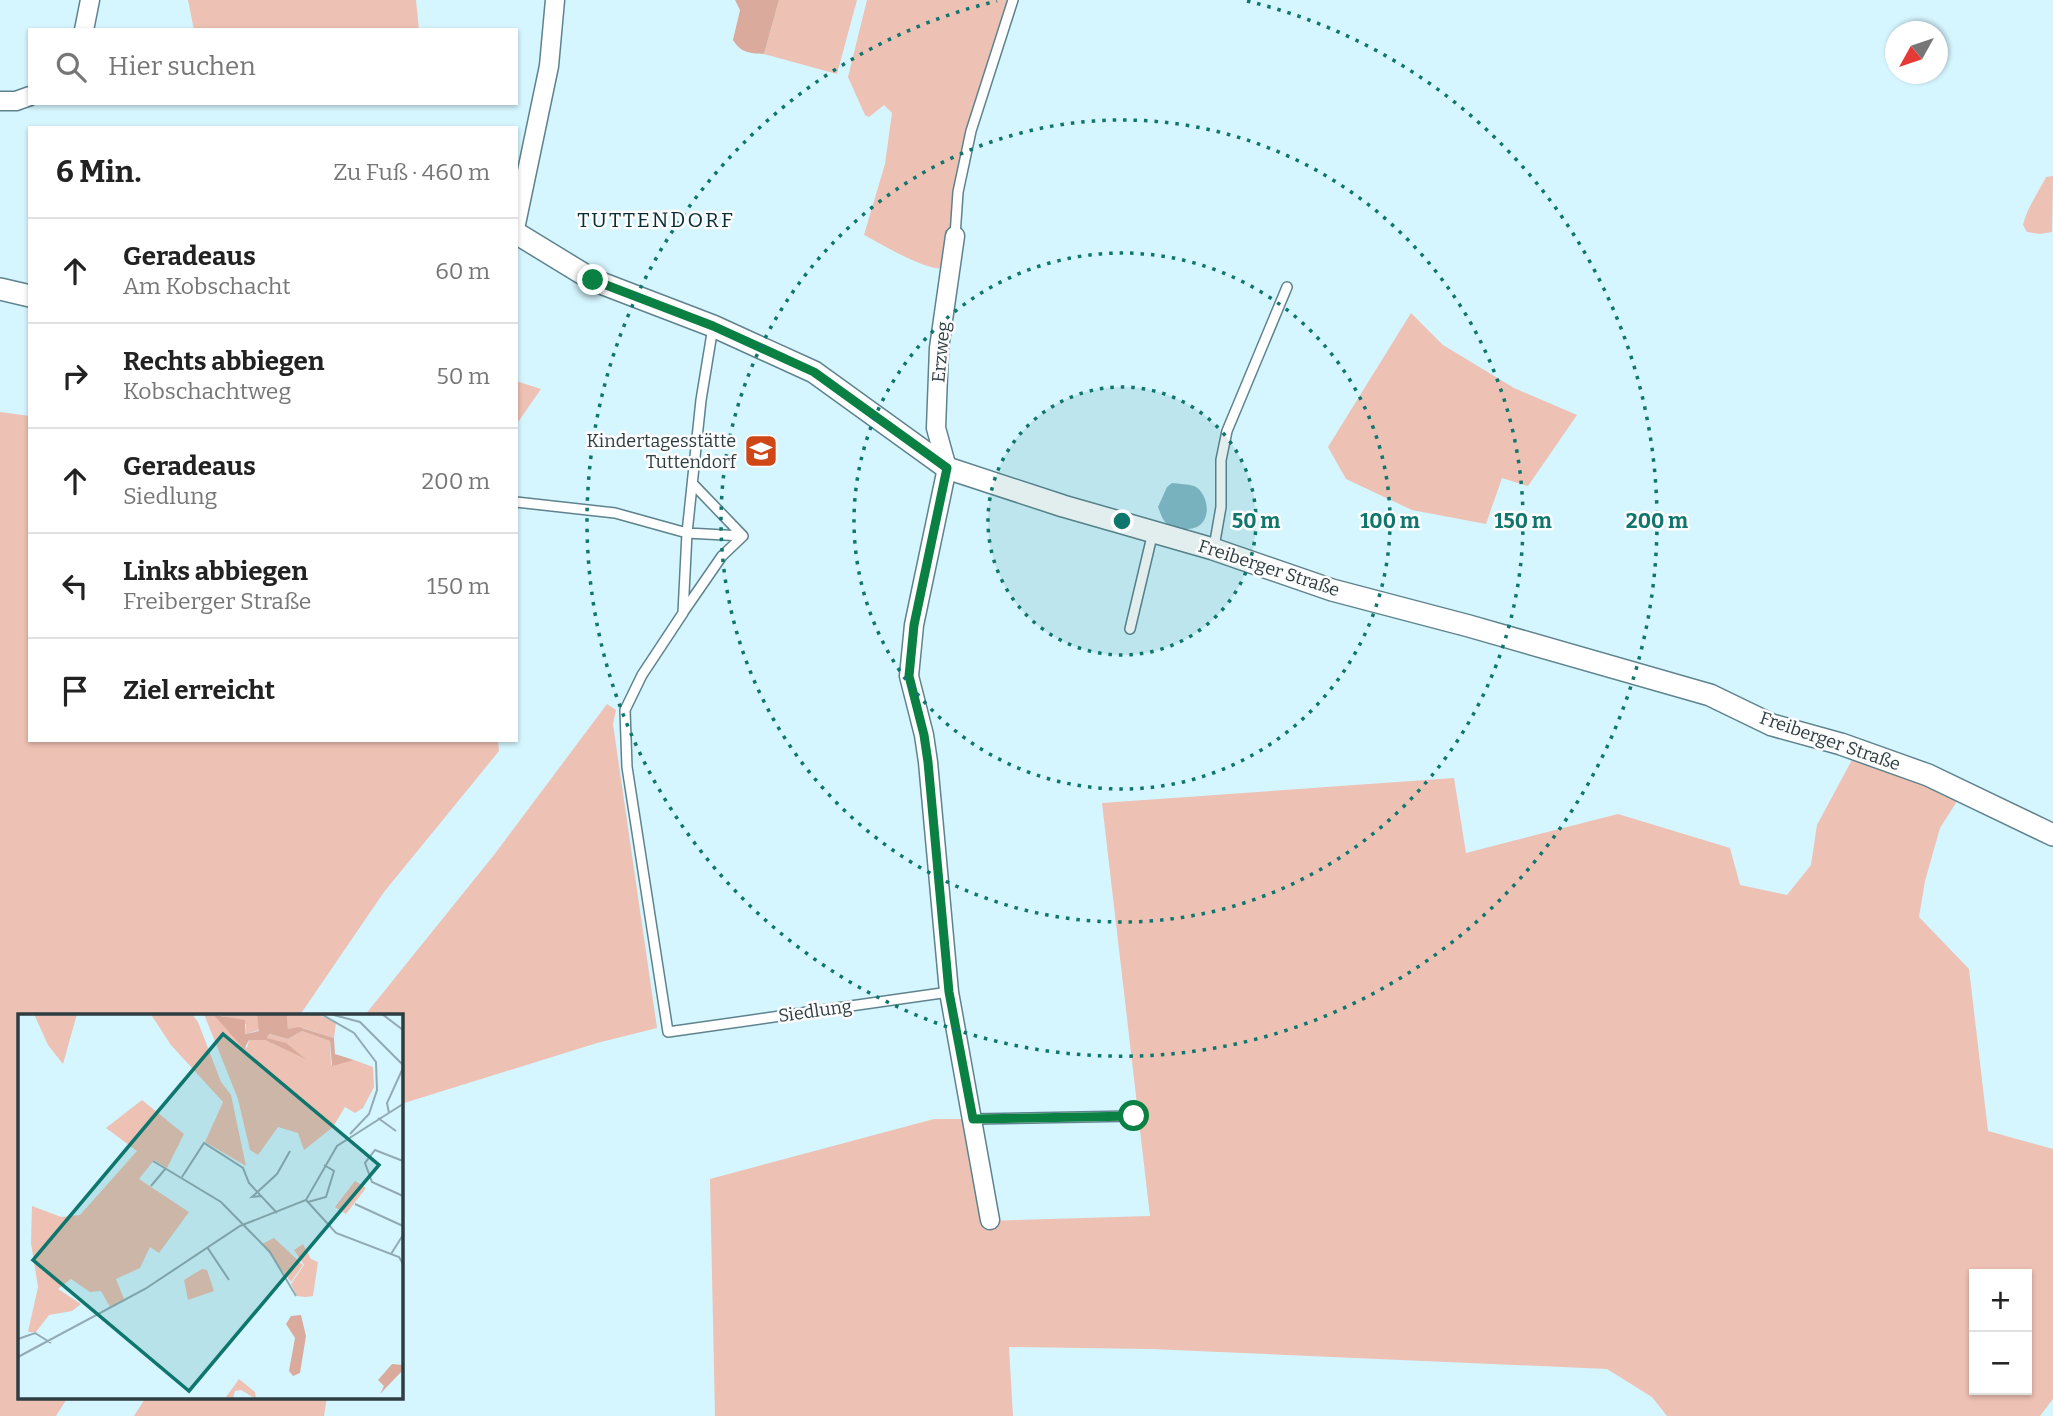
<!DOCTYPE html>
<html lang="de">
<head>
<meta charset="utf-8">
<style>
  body { margin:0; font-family:Bitter,serif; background:#f6f6f6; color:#222 }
  .controls { position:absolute; right:21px; bottom:21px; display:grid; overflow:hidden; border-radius:0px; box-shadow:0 2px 5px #0004 }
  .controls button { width:63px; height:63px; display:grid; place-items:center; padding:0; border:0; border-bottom:2px solid #e0e0e0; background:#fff; color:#222; font:35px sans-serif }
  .compass { position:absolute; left:1885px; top:21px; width:63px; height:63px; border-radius:50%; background:#fff; box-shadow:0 2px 5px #0004; rotate:230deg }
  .stop { position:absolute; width:21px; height:21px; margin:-16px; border:5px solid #0b8043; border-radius:50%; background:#fff }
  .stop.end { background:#0b8043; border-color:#fff; box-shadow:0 2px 7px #0008 }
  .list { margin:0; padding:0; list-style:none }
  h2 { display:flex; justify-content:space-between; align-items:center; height:91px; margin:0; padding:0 28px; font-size:30px }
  h2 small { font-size:23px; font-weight:400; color:#767676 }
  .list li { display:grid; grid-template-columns:46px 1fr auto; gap:21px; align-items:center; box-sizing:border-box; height:105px; padding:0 28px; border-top:2px solid #e0e0e0 }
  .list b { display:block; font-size:26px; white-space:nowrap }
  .list p { margin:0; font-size:23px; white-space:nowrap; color:#767676 }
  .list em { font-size:23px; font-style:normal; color:#767676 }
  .icon { flex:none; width:38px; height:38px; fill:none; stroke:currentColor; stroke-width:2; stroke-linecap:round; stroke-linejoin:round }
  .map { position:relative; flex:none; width:2053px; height:1416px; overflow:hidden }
  .search { position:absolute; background:#fff; box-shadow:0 2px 5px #0004; left:28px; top:28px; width:490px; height:77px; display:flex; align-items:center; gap:18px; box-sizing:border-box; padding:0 24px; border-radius:0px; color:#767676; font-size:26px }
  .panel { position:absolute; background:#fff; box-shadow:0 2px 5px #0004; left:28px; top:126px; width:490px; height:616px; border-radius:0px }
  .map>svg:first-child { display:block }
  .green { fill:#edc1b3; fill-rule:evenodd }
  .forest { fill:#daab9c }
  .water { fill:#86bbca }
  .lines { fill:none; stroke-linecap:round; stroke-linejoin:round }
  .service-casing { stroke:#5e838e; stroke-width:12 }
  .minor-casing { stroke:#5e838e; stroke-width:21 }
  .tertiary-casing { stroke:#5e838e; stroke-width:24 }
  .service { stroke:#fff; stroke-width:9 }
  .minor { stroke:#fff; stroke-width:18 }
  .tertiary { stroke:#fff; stroke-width:21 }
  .route { stroke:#0b8043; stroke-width:9 }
  .ring { fill:none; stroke:#0f766e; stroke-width:3.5; stroke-dasharray:3.5 7 }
  .labels { text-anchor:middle; stroke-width:5; stroke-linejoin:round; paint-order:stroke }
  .street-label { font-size:18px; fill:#2d3d41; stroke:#fcfcfc }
  .poi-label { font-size:18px; fill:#2d3d41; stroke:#fcfcfc; text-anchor:end }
  .quarter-label { font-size:21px; letter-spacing:2px; fill:#082f38; stroke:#fcfcfc }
  .inset-road { fill:none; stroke:#92abb3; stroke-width:2 }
  .view { fill:#0f766e; fill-opacity:0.15; stroke:#0f766e; stroke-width:3.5 }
  .inset-edge { fill:none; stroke:#2d3d41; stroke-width:3.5 }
  .centre { fill:#0f766e; stroke:#fcfcfc; stroke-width:3.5 }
  .ring-label { font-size:21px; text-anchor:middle; font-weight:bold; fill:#0f766e; stroke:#fcfcfc; stroke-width:5; stroke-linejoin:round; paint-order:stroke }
</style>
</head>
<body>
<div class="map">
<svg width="2053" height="1416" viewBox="0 0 2053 1416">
  <rect width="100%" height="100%" fill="#d5f5ff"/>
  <path class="green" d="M 188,0 L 416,0 L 419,30 L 194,30 Z
    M 779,0 L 857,0 L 837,74 L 764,54 Z
    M 867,0 L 1009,0 C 991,56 968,112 958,170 C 953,203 951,235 950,267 C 932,276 882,244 864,235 L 885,164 L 892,113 L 884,105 L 869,117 L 865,115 L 848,77 Z
    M 2053,176 L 2052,232 L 2040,234 L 2027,232 L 2023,225 C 2027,208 2038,193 2046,177 Z
    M 1411,313 L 1443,345 L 1514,388 L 1577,415 L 1528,486 L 1502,478 L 1486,524 L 1412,510 L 1346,479 L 1328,447 Z
    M 516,381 L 541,389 L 516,425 Z
    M 0,412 L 30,416 L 30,740 L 498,740 L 499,751 L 384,892 L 300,1015 L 19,1015 L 19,1397 L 68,1397 L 56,1416 L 0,1416 Z
    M 607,704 L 616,710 L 613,724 L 657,1028 L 597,1043 L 401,1104 L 401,1015 L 365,1015 L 494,855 Z
    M 1853,758 L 1906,776 L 1959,798 L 1940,828 L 1925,881 L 1919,917 L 1969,969 L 1988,1131 L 2053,1149 L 2053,1399 L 2040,1416 L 1667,1416 L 1652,1397 L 1607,1369 L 1151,1349 L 1009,1347 L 1013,1416 L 715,1416 L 710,1179 L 934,1119 L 966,1119 L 984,1221 L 1150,1216 L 1102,803 L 1454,778 L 1466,853 L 1618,814 L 1730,848 L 1740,885 L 1787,895 L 1811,865 L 1817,825 ZM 1974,1274 L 2027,1274 L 2027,1390 L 1974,1390 Z
    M 146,1397 L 327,1397 L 324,1416 L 134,1416 Z"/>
  <path class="forest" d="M 735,0 L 779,0 L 764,54 C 749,53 741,53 733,40 L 740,10 Z"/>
  <path class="water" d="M 1172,483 C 1179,484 1187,484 1194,486 C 1206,491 1212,514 1201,524 C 1193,532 1174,530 1165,522 C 1162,518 1160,512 1158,507 L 1167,487 Z"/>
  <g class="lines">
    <defs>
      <path id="service" d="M 955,236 L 958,192 L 971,131 L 1013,0
        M 713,327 L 701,400 L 687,533 L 683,613 L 642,675 L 625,710 L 627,767 L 668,1032 L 949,992
        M 516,502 L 615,513 L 687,533 L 743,536 L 693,484
        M 1214,547 L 1221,507 L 1221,460 L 1227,431 L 1287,287
        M 684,611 L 722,556 L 743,536
        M 1130,629 L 1153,532
        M 973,1119 L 1134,1116"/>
      <path id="minor" d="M 84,30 L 90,0
        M 0,101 L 16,101 L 30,96
        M 516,224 L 549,66 L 555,0
        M 955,236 L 939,348 L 936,428 L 947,468 L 914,625 L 909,676 L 924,735 L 928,762 L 949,992 L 990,1220"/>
      <path id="tertiary" d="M 516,233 L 593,280 L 713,326 L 814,372 L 947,468 L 1063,506 L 1213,549 L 1332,590 L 1469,626 L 1710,695 L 1772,725 L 1841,744 L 1928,775 L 2053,835
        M 0,289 L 30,296"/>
    </defs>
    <use href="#service" class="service-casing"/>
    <use href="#minor" class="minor-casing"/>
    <use href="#tertiary" class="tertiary-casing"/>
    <use href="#service" class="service"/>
    <use href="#minor" class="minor"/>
    <use href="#tertiary" class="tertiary"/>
  </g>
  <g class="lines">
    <path class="route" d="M 593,280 L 713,326 L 814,372 L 947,468 L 914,625 L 909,676 L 924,735 L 928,762 L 949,992 L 973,1119 L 1134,1116"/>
  </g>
  <circle cx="1122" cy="521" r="134" fill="#0f766e" fill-opacity=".12"/>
  <g class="ring">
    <circle cx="1122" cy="521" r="134"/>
    <circle cx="1122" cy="521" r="268"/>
    <circle cx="1122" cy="521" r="401"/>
    <path d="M1247 1A535 535 0 1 1 997 1"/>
  </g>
  <defs>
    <symbol id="school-square" viewBox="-11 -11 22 22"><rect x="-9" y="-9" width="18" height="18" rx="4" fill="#cf4717" stroke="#fcfcfc"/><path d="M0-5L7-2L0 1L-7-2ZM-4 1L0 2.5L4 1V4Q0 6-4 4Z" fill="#fff"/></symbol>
  </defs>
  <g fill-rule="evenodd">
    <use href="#school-square" x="742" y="432" width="38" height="38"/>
  </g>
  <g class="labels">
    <g class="street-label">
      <text transform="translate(941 352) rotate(-85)" y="6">Erzweg</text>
      <text transform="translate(1269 568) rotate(18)" y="6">Freiberger Straße</text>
      <text transform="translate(1830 741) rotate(19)" y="6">Freiberger Straße</text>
      <text transform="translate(815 1011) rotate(-8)" y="6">Siedlung</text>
    </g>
    <g class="poi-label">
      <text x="736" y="447">Kindertagesstätte<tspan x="736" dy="21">Tuttendorf</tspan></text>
    </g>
    <g class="quarter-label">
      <text x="656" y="227">TUTTENDORF</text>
    </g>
  </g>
  <g transform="translate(18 1014)">
    <rect width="385" height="385" fill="#d5f5ff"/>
    <path d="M 16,0 L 59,0 L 45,50 L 30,31 ZM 138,0 L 174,0 L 180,8 L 203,68 L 213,81 L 228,152 L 187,128 L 205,88 L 153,31 L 134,2 ZM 186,0 L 196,0 L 229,34 L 231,26 L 247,26 L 286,43 L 268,30 L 249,24 L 250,20 L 270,25 L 284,17 L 312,27 L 313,51 L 336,46 L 355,53 L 356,73 L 345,94 L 337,99 L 327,93 L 315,113 L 286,136 L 280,119 L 260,113 L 240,141 L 232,136 L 220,85 ZM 199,0 L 239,0 L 242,16 L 227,20 L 228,10 ZM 269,0 L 299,0 L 318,9 L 316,24 L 285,14 L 270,15 ZM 124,86 L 166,120 L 149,154 L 136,146 L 121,165 L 171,198 L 141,239 L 132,233 L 122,254 L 98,265 L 106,285 L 92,293 L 83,277 L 72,278 L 53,265 L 40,275 L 63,290 L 54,297 L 31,301 L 18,318 L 10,318 L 20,273 L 13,229 L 14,192 L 43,203 L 62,201 L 119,137 L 88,114 ZM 337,167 L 348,174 L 328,200 L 317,193 ZM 256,224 L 285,251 L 273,268 L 244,230 ZM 285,230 L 293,245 L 300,248 L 295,282 L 287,283 L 279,282 L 273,270 L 286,251 L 276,236 ZM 184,255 L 189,256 L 196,277 L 170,286 L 166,266 ZM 221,365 L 237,378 L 238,385 L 223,376 L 217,377 L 215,385 L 208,383 Z" fill="#edc1b3"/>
    <path d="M 239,0 L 269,0 L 270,15 L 281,13 L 316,24 L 317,40 L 336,46 L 314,52 L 312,27 L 284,17 L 270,25 L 251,20 L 249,24 L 268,29 L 288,45 L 247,26 L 231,26 L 226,35 L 196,1 L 227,6 L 227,20 L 241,17 ZM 283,301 L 288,322 L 282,359 L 275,362 L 271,357 L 277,324 L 268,310 L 273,302 ZM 374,350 L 385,351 L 385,356 L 362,380 L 366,372 L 360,366 Z" fill="#daab9c"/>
    <path class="inset-road" d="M 303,0 L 336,19 L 358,48 L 359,76 L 351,100 L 332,120M 312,0 L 342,8 L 385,51M 364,0 L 385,16M 371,99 L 369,89 L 385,54M 360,104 L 378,117M 135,147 L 203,188 L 252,238 L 278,282M 385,147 L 357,136 L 347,149 L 354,168 L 385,182M 164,163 L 186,129 L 225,154 L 231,169 L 259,199M 133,172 L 148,154M 243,182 L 234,183 L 259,160 L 272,137M 288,186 L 318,219 L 381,243 L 385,250M 290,188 L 308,183 L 316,157 L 306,151M 337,190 L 385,212M 189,233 L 211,266M 373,240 L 385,221M 0,325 L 17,319 L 33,329M 0,343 L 127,275 L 222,212 L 288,186 L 319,132 L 385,90"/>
    <path class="view" d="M 205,20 L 361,151 L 171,377 L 15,246 Z"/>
    <rect width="385" height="385" class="inset-edge"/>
  </g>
  <circle cx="1122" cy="521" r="10" class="centre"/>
  <g class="ring-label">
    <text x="1256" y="528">50 m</text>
    <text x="1390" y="528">100 m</text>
    <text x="1523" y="528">150 m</text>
    <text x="1657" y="528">200 m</text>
  </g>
</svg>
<div class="controls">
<button>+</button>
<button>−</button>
</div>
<svg class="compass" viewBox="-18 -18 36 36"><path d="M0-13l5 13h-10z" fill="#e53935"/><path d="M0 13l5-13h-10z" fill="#767676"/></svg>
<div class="stop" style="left:1134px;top:1116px"></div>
<div class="stop end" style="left:593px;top:280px"></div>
<div class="search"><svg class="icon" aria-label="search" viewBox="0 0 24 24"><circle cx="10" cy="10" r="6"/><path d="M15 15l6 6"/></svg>Hier suchen</div>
<section class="panel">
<h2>6 Min.<small>Zu Fuß · 460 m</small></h2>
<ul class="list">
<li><svg class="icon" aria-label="ahead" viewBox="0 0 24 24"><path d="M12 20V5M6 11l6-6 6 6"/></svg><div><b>Geradeaus</b><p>Am Kobschacht</p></div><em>60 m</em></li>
<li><svg class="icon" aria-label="right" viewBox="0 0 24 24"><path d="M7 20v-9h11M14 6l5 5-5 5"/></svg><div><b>Rechts abbiegen</b><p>Kobschachtweg</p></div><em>50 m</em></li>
<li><svg class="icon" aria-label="ahead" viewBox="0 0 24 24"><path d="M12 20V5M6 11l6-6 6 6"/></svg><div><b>Geradeaus</b><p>Siedlung</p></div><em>200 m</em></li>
<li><svg class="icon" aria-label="left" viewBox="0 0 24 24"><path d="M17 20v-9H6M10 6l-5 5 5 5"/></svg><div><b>Links abbiegen</b><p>Freiberger Straße</p></div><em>150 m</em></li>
<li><svg class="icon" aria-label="arrive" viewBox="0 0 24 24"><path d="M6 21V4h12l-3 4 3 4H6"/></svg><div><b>Ziel erreicht</b></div></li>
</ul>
</section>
</div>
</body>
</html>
